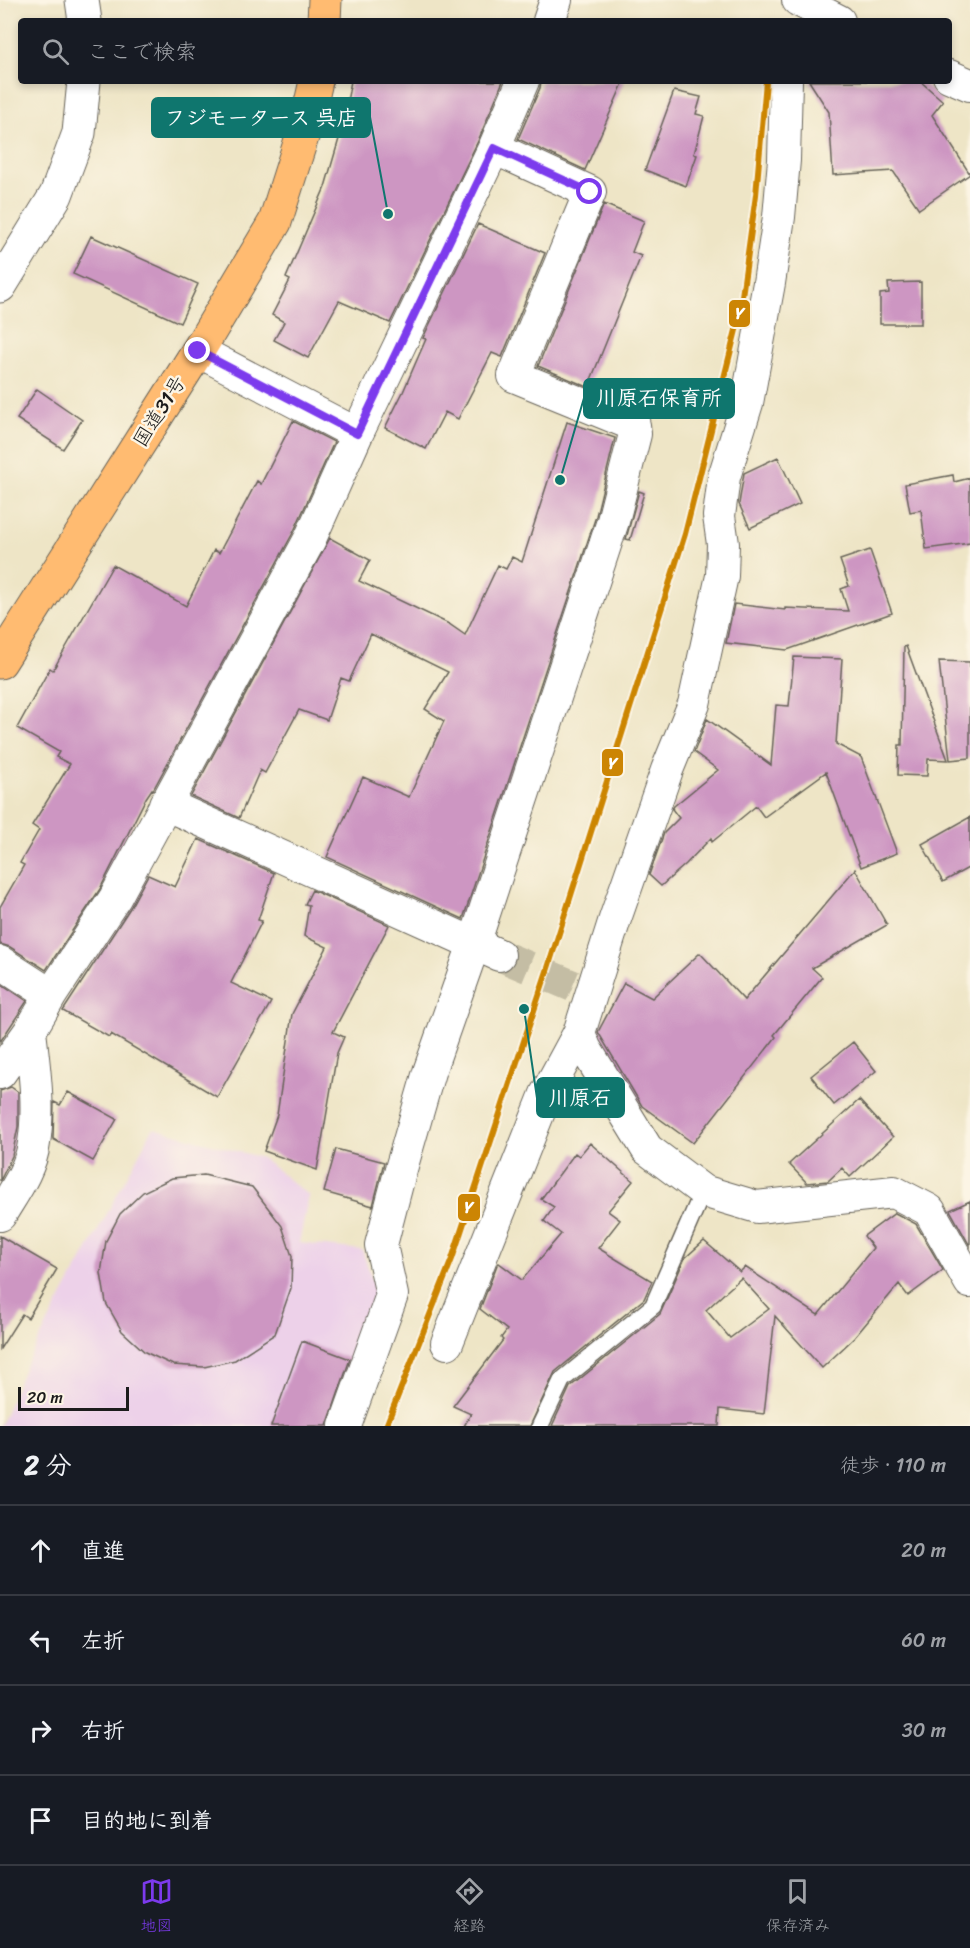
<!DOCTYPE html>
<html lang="ja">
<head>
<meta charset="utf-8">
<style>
  body { margin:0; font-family:Sriracha,"Klee One",sans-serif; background:#20242c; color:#f1f3f6 }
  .scale { position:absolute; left:18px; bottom:15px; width:111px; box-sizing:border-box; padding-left:6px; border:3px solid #1c1c1c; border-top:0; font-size:16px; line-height:21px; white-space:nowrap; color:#1c1c1c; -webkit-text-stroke:4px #fcf5e5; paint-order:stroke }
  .stop { position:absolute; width:18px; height:18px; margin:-14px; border:4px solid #7c3aed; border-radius:50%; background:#fff }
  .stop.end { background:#7c3aed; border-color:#fff; box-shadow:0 2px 6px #0008 }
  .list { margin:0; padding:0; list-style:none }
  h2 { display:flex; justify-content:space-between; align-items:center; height:78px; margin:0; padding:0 24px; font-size:26px }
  h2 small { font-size:20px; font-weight:400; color:#9ea1a6 }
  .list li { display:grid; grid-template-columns:39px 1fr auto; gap:18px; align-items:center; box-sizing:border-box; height:90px; padding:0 24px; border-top:2px solid #363941 }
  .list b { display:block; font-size:22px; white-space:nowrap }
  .list em { font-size:20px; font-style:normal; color:#9ea1a6 }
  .icon { flex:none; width:33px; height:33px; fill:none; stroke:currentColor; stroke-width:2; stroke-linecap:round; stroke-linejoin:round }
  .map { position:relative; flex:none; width:970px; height:1426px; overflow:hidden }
  .search { position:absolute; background:#171b24; box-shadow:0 3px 9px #0003; left:18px; right:18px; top:18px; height:66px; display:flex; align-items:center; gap:15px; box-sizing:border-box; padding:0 21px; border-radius:6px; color:#9ea1a6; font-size:22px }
  .sheet { height:438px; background:#171b24 }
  nav { display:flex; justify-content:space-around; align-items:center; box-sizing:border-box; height:84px; border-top:2px solid #363941; background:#171b24; font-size:16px; color:#9ea1a6 }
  nav a { display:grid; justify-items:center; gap:3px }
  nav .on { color:#7c3aed }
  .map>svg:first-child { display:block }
  .built { fill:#edd1e9 }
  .building { fill:#cd96c2; fill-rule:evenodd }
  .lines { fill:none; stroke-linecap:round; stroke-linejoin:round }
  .minor-tunnel { stroke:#c4bda4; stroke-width:32; stroke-dasharray:32 16; stroke-linecap:butt }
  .service-casing { stroke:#666258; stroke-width:19 }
  .minor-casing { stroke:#666258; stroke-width:34 }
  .tertiary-casing { stroke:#666258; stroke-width:35 }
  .trunk-casing { stroke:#666258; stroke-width:35 }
  .service { stroke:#fff; stroke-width:16 }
  .minor { stroke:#fff; stroke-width:32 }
  .tertiary { stroke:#fff; stroke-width:33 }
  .trunk { stroke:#ffbb71; stroke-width:33 }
  .rail-1-casing { stroke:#fcf5e5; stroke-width:10 }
  .rail-1 { stroke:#cc8504; stroke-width:6 }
  .route { stroke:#7c3aed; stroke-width:8 }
  .labels { text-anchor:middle; stroke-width:5; stroke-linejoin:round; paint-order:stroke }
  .street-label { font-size:20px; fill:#1c1c1c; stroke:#fcf5e5 }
  .leader { fill:none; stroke:#0f766e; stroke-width:2 }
  .callout-dot { fill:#0f766e; stroke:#fcf5e5; stroke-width:2 }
  .callout { fill:#0f766e; stroke:#0f766e; stroke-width:2 }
  .callout-label { font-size:21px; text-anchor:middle; font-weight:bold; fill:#fff }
  .line-badge { stroke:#fcf5e5; stroke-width:2 }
  .badge-label { font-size:16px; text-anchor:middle; font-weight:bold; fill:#fff }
</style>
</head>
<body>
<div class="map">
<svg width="970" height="1426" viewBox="0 0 970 1426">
  <rect width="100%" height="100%" fill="#fcf5e5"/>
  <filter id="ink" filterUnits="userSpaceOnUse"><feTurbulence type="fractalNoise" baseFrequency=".0167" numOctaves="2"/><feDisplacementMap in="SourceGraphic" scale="12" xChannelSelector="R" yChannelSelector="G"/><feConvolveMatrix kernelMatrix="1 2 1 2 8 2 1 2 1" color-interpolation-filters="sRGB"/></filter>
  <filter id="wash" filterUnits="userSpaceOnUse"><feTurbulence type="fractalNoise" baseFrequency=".008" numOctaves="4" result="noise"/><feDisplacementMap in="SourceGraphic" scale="24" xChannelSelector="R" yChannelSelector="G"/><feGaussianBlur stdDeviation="1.35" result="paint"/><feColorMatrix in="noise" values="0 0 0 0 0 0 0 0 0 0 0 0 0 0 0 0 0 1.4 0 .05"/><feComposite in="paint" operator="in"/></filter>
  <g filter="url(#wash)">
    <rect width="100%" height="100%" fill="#eee5c6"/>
    <path class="built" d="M 153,1128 L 262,1158 L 309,1196 L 299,1243 L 362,1250 L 381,1304 L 335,1426 L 0,1426 L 25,1366 Z"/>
    <g id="blocks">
      <path class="building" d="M 351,81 L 503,81 L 478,141 L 390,323 L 339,301 L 308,358 L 274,340 L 284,322 L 272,315 L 290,280 L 286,278 L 325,187 L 341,132 Z
        M 541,81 L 624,81 L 585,170 L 518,139 L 540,88 Z
        M 809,81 L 920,81 L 943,101 L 932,115 L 970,174 L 919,209 L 893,171 L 833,175 L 829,112 Z
        M 674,91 L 701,97 L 696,114 L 704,116 L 694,154 L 697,155 L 686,186 L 645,170 Z
        M 604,204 L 644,221 L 632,252 L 641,256 L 588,387 L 538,366 Z
        M 478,224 L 545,253 L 502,357 L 492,353 L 458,419 L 445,412 L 426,449 L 385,428 L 403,392 L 426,339 L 423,338 Z
        M 91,236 L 198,284 L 180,323 L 73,274 Z
        M 921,282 L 921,324 L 880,324 L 880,294 L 889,293 L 888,283 Z
        M 37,389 L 82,420 L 63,449 L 17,419 Z
        M 293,421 L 334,442 L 294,531 L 153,790 L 152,789 L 146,798 L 100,889 L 46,970 L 10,947 L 0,944 L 0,907 L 24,865 L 20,863 L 39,830 L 32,825 L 70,764 L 56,757 L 59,752 L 17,728 L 50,668 L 53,670 L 113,565 L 186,606 L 214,550 L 219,553 L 257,481 L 261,484 Z
        M 567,422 L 615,438 L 596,516 L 463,919 L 327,857 L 363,777 L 409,797 L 444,721 L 425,709 L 448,672 L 371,634 L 349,681 L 341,678 L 327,720 L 299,710 L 265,773 L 260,770 L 239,818 L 191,796 L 330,538 L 370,560 L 359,581 L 449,624 L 465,635 L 498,565 L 506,569 L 512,557 L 522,562 Z
        M 778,457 L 800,504 L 750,528 L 739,504 L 744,473 Z
        M 953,475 L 954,482 L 970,478 L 970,543 L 926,549 L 921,510 L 910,512 L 905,484 Z
        M 639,491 L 644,493 L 630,540 L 626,539 Z
        M 870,550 L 892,613 L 787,650 L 726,643 L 734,604 L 785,610 L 785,608 L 848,611 L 841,589 L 849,586 L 840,560 Z
        M 906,646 L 948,760 L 928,759 L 927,776 L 898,775 L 899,745 L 902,745 L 904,647 Z
        M 794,657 L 842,659 L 836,744 L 861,757 L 897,853 L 861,867 L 826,772 L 764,817 L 756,806 L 712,842 L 711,838 L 686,864 L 661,886 L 649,875 L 664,833 L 679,818 L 672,809 L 674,806 L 718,770 L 694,752 L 707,719 L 771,765 L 776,705 L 789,706 Z
        M 939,661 L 970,662 L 970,758 L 950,760 Z
        M 970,817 L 970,867 L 943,882 L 922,844 Z
        M 198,839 L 274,873 L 258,920 L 262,921 L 231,983 L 271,1002 L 217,1097 L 111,1034 L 109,1037 L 63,1011 L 130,908 L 148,875 L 175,887 Z
        M 855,869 L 887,925 L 812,968 L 822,977 L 774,1035 L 776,1037 L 693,1143 L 642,1106 L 598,1032 L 624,983 L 652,998 L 700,953 L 744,1000 Z
        M 312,890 L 389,925 L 333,1032 L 344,1037 L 337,1053 L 317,1170 L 264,1151 L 277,1115 L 292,1014 L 327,947 L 304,936 L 309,905 L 305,904 Z
        M 0,983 L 27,1001 L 0,1042 Z
        M 853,1042 L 876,1071 L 834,1105 L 811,1076 Z
        M 11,1087 L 18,1092 L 18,1127 L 12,1156 L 0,1181 L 0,1091 Z
        M 68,1092 L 117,1119 L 93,1161 L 53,1139 L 54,1102 L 60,1105 Z
        M 859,1100 L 893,1137 L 850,1177 L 842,1168 L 828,1181 L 807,1183 L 789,1164 Z
        M 590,1143 L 633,1181 L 608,1211 L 620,1220 L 598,1248 L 652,1281 L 644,1299 L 555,1372 L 530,1426 L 464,1426 L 471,1414 L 453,1406 L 503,1340 L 501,1338 L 507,1330 L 480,1309 L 497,1265 L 499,1263 L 522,1280 L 561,1234 L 544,1221 L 554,1207 L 541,1199 L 575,1153 L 579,1156 Z
        M 336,1149 L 384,1162 L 373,1206 L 324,1192 Z
        M 204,1175 L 252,1187 L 282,1226 L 292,1256 L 291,1288 L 275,1334 L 235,1360 L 204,1367 L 173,1365 L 145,1352 L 122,1331 L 106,1303 L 101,1273 L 106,1241 L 120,1214 L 143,1192 L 172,1178 Z
        M 970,1201 L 970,1246 L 950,1210 Z
        M 895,1213 L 916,1224 L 943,1270 L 908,1296 L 899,1284 L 854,1338 L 822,1368 L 775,1316 L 764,1414 L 720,1409 L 719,1426 L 552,1426 L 570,1387 L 660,1314 L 685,1258 L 704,1241 L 740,1272 L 745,1267 L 818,1315 L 873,1248 L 864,1236 ZM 741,1278 L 769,1309 L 730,1338 L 706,1310 Z
        M 0,1236 L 57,1269 L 28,1318 L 22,1314 L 0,1349 Z
        M 302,1341 L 350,1359 L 327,1426 L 271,1426 Z"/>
    </g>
  </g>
  <g filter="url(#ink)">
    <use href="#blocks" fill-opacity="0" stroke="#666258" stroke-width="1.5"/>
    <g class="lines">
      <path class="minor-tunnel" d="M 499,955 L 592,994"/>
      <defs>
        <path id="service" d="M 540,1426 L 562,1380 L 653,1306 L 703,1191"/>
        <path id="minor" d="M 798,0 L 839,21
          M 549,21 L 556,0
          M 949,76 L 970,85
          M 786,81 L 784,160 L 779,217 L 769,283 L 747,403 L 724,477 L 719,516 L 723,544 L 722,576 L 707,644 L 694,704 L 667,770 L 615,919 L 579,1033 L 585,1048 L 647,1149 L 703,1191 L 757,1207 L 894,1192 L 929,1210 L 970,1282
          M 198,351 L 357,434
          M 165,804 L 499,955
          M 0,962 L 51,995
          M 0,1073 L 30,1031 L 51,995 L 115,898 L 310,539 L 357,434 L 494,148 L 523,81
          M 0,1215 C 13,1193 31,1169 34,1143 C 40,1106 34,1067 30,1031
          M 447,1343 L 546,1094 L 579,1033
          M 345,1426 L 392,1295 L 381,1245 L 399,1176 L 429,1072 L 474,944 L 613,521 L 635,434 L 634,425 L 514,376 L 590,192 L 494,148"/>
        <path id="tertiary" d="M 82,0 L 85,21
          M 0,286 L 56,195 L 79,133 L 84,81"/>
        <path id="trunk" d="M 324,21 L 325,0
          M 0,662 L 198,351 L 275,222 L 307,121 L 316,81"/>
      </defs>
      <use href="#service" class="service-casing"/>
      <use href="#minor" class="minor-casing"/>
      <use href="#tertiary" class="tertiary-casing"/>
      <use href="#trunk" class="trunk-casing"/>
      <use href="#service" class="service"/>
      <use href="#minor" class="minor"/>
      <use href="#tertiary" class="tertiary"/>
      <use href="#trunk" class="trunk"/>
      <defs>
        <path id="rail-1" d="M 386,1426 L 452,1259 L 548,968 L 685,534 L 739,318 L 756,195 L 766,81"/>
      </defs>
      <use href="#rail-1" class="rail-1-casing"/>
      <use href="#rail-1" class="rail-1"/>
    </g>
  </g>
  <g class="lines" filter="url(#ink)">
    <path class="route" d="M 198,351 L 357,434 L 494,148 L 590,192"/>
  </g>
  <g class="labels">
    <g class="street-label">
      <text transform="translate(159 411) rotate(-58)" y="7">国道31号</text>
    </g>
  </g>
  <path class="leader" d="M388 214L370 117M560 480L584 398M524 1009L537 1098"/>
  <g class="callout-dot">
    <circle cx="388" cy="214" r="6"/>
    <circle cx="560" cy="480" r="6"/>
    <circle cx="524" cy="1009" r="6"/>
  </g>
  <g class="callout">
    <rect x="152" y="98" width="218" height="39" rx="6"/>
    <rect x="584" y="379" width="150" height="39" rx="6"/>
    <rect x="537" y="1078" width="87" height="39" rx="6"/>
  </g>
  <g class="callout-label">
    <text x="261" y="125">フジモータース 呉店</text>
    <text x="659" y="405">川原石保育所</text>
    <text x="580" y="1105">川原石</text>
  </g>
  <g class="line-badge">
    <rect x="728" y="299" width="23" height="29" rx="6" fill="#cc8504"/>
    <rect x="601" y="748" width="23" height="29" rx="6" fill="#cc8504"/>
    <rect x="457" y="1193" width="24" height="29" rx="6" fill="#cc8504"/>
  </g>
  <g class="badge-label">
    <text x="740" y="319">Y</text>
    <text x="613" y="769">Y</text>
    <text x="469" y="1213">Y</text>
  </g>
</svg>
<div class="scale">20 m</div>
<div class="stop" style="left:590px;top:192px"></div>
<div class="stop end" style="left:198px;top:351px"></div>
<div class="search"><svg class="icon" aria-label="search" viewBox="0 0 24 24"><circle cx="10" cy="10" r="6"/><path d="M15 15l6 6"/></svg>ここで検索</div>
</div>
<section class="sheet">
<h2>2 分<small>徒歩 · 110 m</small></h2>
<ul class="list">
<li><svg class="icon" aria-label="ahead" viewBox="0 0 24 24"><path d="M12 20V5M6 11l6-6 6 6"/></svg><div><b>直進</b></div><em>20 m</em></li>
<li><svg class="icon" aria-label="left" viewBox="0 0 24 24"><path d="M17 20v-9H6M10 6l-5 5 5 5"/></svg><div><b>左折</b></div><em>60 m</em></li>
<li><svg class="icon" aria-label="right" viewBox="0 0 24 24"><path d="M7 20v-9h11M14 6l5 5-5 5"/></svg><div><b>右折</b></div><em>30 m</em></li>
<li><svg class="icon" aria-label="arrive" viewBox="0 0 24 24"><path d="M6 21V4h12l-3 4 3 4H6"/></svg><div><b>目的地に到着</b></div></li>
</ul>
</section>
<nav>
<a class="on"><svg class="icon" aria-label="map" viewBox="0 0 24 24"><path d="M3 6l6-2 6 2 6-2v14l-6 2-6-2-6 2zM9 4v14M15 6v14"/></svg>地図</a>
<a><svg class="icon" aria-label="directions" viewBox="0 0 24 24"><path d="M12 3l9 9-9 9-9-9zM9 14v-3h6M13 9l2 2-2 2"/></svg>経路</a>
<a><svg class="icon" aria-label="saved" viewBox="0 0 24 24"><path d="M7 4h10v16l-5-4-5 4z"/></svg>保存済み</a>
</nav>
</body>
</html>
